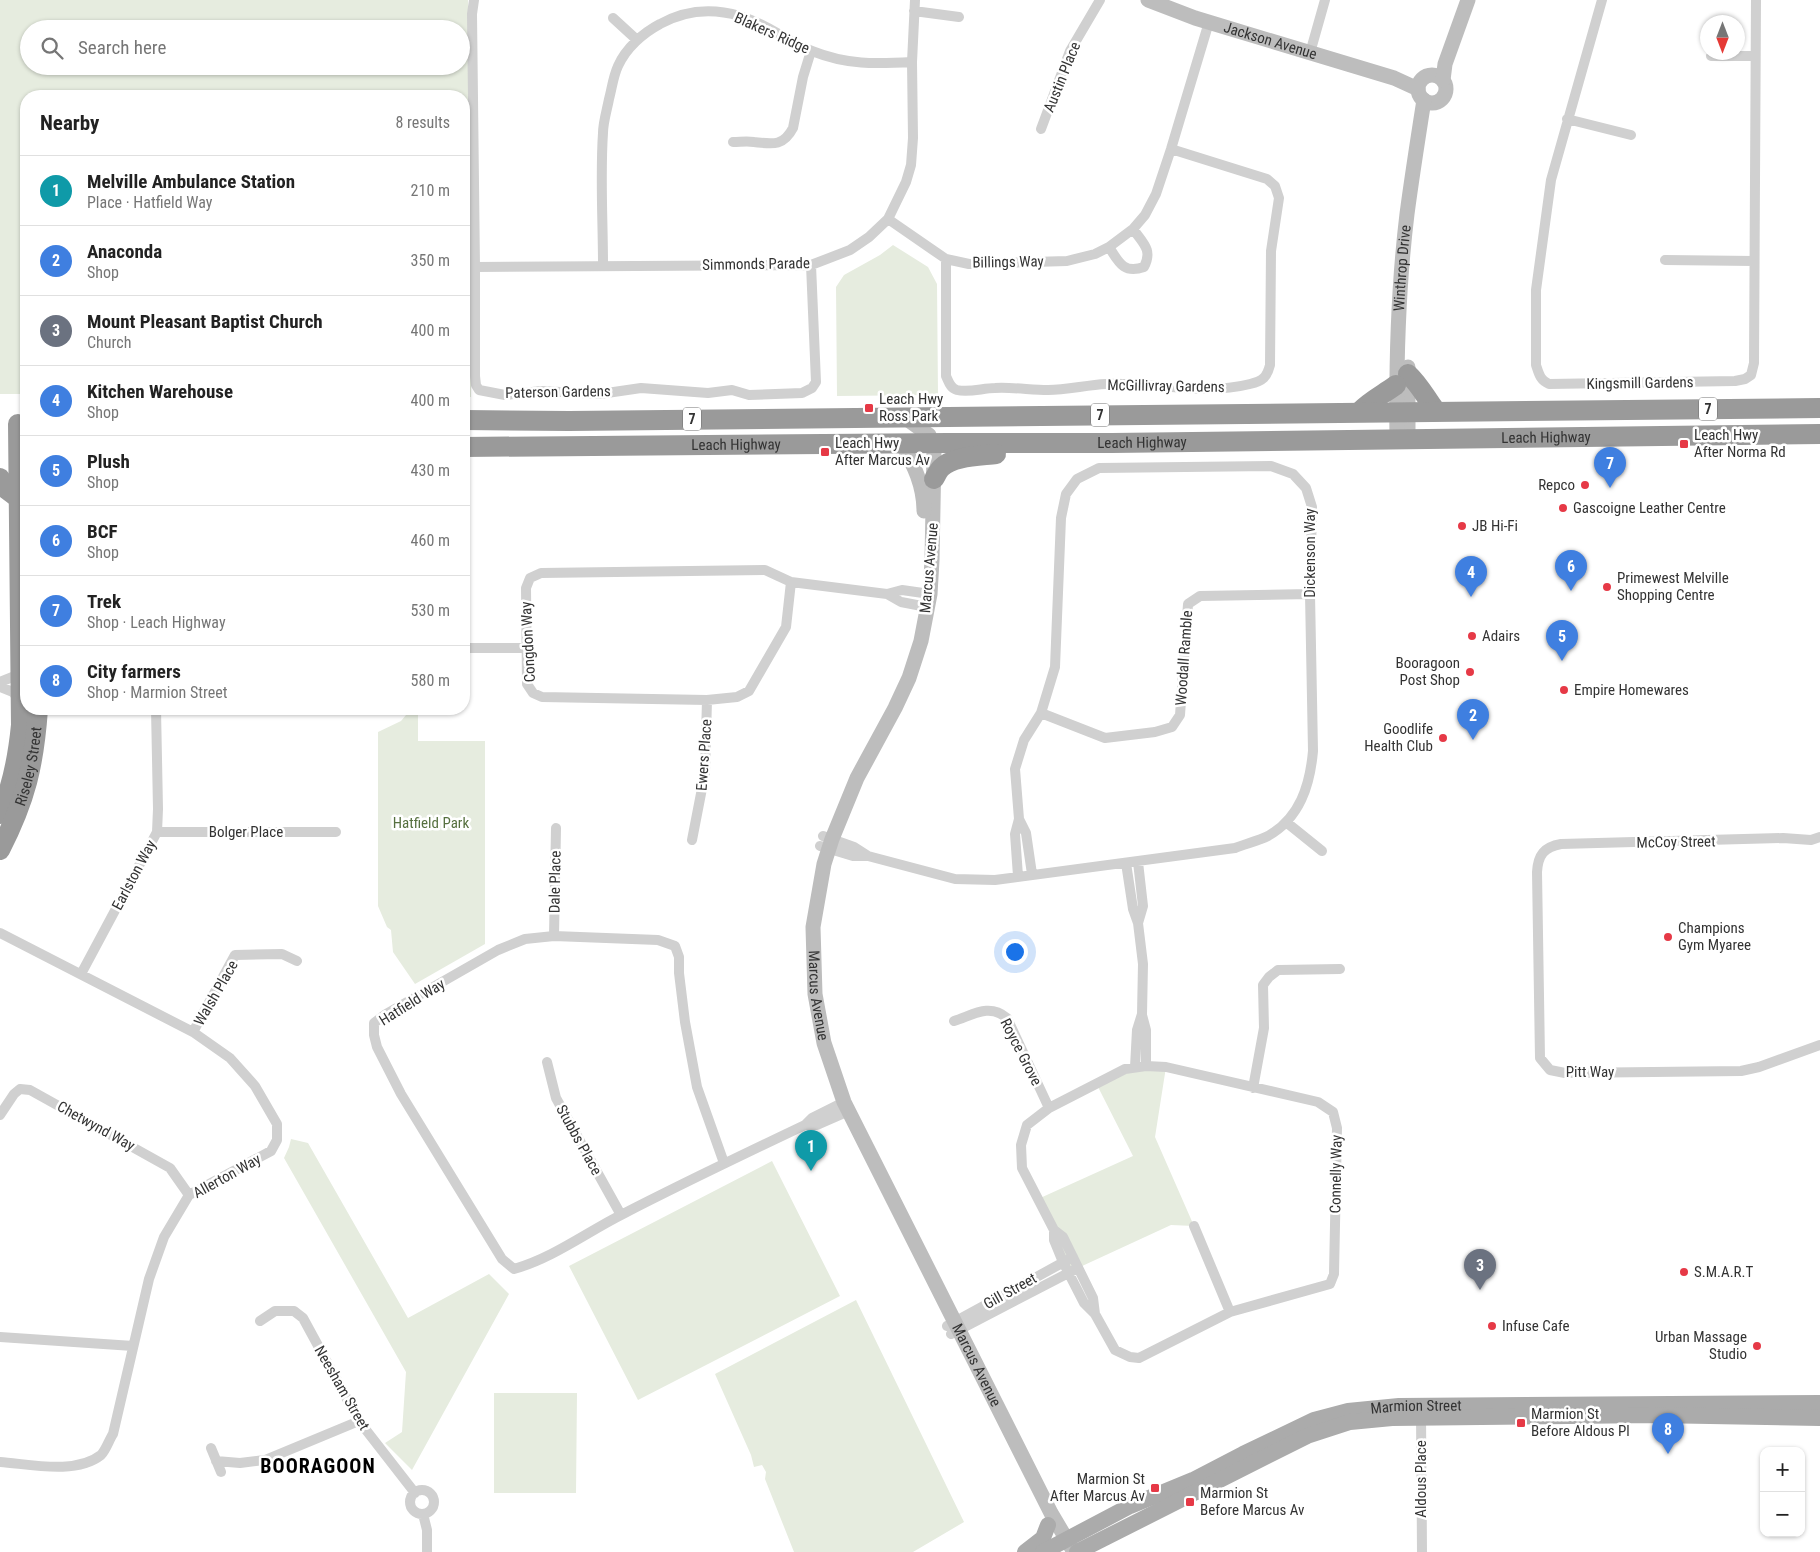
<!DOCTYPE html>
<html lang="en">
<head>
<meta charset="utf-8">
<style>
  body { margin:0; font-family:"Roboto Condensed",sans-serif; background:#f6f6f6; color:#222 }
  .controls { position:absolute; right:15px; bottom:15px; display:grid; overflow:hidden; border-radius:10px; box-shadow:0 1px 4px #0004 }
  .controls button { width:45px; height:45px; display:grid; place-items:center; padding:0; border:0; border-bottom:1px solid #e0e0e0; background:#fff; color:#222; font:25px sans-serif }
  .compass { position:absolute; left:1700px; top:15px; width:45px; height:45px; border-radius:50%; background:#fff; box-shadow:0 1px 4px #0004; rotate:180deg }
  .you { position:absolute; left:1014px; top:951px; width:18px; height:18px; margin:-12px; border:4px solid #fff; border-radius:50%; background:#1a73e8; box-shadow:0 0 0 8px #1a73e833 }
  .badge { display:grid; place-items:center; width:32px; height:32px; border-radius:50%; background:#e63946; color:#fff; font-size:16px; font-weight:700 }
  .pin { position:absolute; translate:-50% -41px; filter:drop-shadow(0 1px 2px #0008) }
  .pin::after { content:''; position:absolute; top:26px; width:18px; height:15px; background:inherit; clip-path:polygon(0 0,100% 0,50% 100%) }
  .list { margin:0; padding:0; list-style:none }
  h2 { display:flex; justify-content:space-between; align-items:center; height:65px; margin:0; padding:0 20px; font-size:21px }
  h2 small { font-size:16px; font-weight:400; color:#767676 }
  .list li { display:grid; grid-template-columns:32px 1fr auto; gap:15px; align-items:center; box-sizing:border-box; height:70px; padding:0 20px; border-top:1px solid #e0e0e0 }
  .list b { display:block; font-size:19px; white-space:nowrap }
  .list p { margin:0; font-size:16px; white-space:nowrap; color:#767676 }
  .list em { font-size:16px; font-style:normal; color:#767676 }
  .icon { flex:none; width:28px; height:28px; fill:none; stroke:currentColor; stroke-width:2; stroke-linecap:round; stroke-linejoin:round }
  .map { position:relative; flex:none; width:1820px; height:1552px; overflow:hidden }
  .search { position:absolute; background:#fff; box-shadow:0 1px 4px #0004; left:20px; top:20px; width:450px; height:55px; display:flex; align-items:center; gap:12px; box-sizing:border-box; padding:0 18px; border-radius:28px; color:#767676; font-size:19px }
  .panel { position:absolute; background:#fff; box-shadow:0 1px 4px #0004; left:20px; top:90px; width:450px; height:625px; border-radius:20px }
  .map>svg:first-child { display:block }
  .green { fill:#e6ecdf; fill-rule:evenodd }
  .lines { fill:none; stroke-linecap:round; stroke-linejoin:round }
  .street { stroke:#d0d0d0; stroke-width:10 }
  .secondary { stroke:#bdbdbd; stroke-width:15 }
  .primary { stroke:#ababab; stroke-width:16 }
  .highway { stroke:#9a9a9a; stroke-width:20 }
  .poi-dot { fill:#e63946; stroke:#fff; stroke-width:2 }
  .labels { text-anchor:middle; stroke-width:5; stroke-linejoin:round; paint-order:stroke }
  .shield { fill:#fff; stroke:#707070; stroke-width:1 }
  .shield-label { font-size:14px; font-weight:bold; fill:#333 }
  .street-label { font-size:15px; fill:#333; stroke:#fff }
  .poi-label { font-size:15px; fill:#333; stroke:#fff; text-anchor:start }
  .park-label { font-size:15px; fill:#56703f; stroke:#fff }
  .district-label { font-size:20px; font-weight:bold; letter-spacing:1px; fill:#000; stroke:#fff }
</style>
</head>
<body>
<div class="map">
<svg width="1820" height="1552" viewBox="0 0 1820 1552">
  <rect width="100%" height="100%" fill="#fff"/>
  <path class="green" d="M 0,0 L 468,0 L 471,397 L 464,397 L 464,96 L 26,96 L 26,394 L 0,394 ZM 29,29 L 461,29 L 461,66 L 29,66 Z
    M 893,245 L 928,267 L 937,284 L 938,395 L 837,396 L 836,287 L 844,275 L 880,255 Z
    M 411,709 L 418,709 L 418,741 L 485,741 L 485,944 L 415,984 L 393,952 L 391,930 L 387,927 L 378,906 L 378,732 L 401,721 Z
    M 1166,1067 L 1155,1137 L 1194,1226 L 1171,1225 L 1067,1273 L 1038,1199 L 1133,1156 L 1096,1083 L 1125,1069 Z
    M 291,1139 L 308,1143 L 408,1318 L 489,1274 L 509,1294 L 412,1470 L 385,1443 L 402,1432 L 406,1372 L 284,1158 L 289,1147 Z
    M 772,1161 L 840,1296 L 638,1400 L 569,1266 Z
    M 856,1300 L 964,1522 L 913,1552 L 794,1552 L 765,1479 L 766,1472 L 762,1465 L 754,1467 L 751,1455 L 715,1374 Z
    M 494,1393 L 577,1393 L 576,1493 L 494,1493 Z"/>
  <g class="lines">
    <path class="street" d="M 474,0 L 472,14 L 475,267 L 475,376 L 476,385 L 479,390 L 505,395 L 541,391 L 600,394 L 641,388 L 708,393 L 732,390 L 749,395 L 802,393 L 812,388 L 816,382 L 811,265
      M 1602,0 L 1551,180 L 1536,290 L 1536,365 C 1539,374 1540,380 1549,384 L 1735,381 L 1745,379 L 1751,375 L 1754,363 L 1756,0
      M 914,11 L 959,17
      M 613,18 L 637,40
      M 1310,53 L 1325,0
      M 1711,56 L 1755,56
      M 1567,119 L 1631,135
      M 1041,129 L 1070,51 L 1100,0
      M 733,142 C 740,142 747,141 754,142 C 772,144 783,147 793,128 L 803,77 L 811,51
      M 888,219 L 946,259 L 969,264 L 1067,261 L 1095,254 L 1109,247 L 1133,229 L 1145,215 L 1156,194 L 1171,149 L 1209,22
      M 1109,247 C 1119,263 1124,274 1144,267 C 1153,250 1143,243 1133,229
      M 946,259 L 946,376 C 949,382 950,388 957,390 C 969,393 983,388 995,388 C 1013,387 1031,390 1048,390 C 1067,390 1086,385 1106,384 C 1154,382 1203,396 1250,384 C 1263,381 1267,377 1270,365 L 1271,251 L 1279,198 L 1275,186 L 1267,179 L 1171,149
      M 1665,260 L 1754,261
      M 603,265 C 603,221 600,176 603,133 C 603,122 607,110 609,99 C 612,88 613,77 618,66 C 626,48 643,33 660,24 C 685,10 713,8 740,16 C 764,22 788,42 812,51 C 847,65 875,64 912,62
      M 475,267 L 811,265 L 850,250 L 869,237 L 888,219 L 906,182 L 911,165 L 913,138 L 912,62 L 915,0
      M 791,582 L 786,627 L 749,691 L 737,697 L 707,700 L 542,697 L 533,693 L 527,684 L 526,588 L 530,578 L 541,573 L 765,570 L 791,582 L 887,594 L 901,602 L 927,607
      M 887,594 L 902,590 L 930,594
      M 464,648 L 526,648
      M 0,682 L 15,676 L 19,670
      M 0,687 L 13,692 L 19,700
      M 156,710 L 299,709
      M 1041,713 L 1105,738 L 1155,732 L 1172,727 L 1180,715 L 1188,604 L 1200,596 L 1310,594
      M 1019,819 L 1026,833 L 1032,874
      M 1286,822 L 1322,851
      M 157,832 L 336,832
      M 823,836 L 854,847 L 868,856
      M 1820,837 L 1811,840 L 1783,838 L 1561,844 C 1544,847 1538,855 1537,872 L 1540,1058 L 1550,1070 L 1565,1073 L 1741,1071 L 1759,1067 L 1820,1045
      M 692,840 L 705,773 L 707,700
      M 820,846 L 853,856 L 868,856 L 955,879 L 995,880 L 1235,848 C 1245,844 1258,841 1268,836 C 1300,818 1310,785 1313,751 L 1310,594 L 1312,507 L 1306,488 L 1293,474 L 1271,466 L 1099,468 L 1077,479 L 1066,494 L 1061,518 L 1055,667 L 1041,713 L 1024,740 L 1015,769 L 1019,819 L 1015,834 L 1018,876
      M 1126,863 L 1133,909 L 1138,923 L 1143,964 L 1142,1014 L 1137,1030 L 1135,1067
      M 1138,923 L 1143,906 L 1138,862
      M 0,933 L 193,1032 L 230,1058 L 255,1086 L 277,1124 L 277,1140 L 271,1151 L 189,1195 L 164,1237 L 149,1279 L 113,1434 C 109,1440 106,1450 101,1455 C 76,1475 29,1464 0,1462
      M 554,936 L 556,828
      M 81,974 L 157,832 L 158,809 L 156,709
      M 1142,1015 L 1146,1030 L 1146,1066
      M 954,1021 C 973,1015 989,1003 1007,1018 L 1049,1108
      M 193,1032 L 235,955 L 282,954 L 297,961
      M 547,1062 L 556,1098 L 621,1215
      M 1146,1066 L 1166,1067 L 1318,1102 L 1333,1112 L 1337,1128 L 1334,1274 L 1330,1284 L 1230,1312 L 1139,1358 L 1130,1357 L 1115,1350 L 1095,1314 L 1084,1303 L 1063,1262 L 1054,1240 L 1054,1230 L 1022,1168 L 1021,1145 L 1027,1125 L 1049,1108 L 1125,1069 Z
      M 1253,1088 L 1264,1028 L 1263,985 L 1269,977 L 1278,970 L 1340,969
      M 0,1115 L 14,1094 L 20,1089 L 30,1090 L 170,1168 L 189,1195
      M 805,1125 L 812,1118 L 844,1102
      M 724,1163 L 697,1087 L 685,1022 L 679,973 L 679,957 L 675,946 L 658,940 L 554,936 L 525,939 L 498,950 L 386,1014 L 374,1023 L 374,1035 L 377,1047 L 401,1094 L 502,1259 L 514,1269 C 553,1258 587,1232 623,1214 C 683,1183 744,1154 805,1125 L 817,1125 L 849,1111
      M 1194,1226 L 1230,1312
      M 1054,1230 L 1063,1237 L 1093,1298 L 1095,1314
      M 260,1321 L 275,1311 L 294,1311 L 303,1318 L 359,1421 L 415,1493
      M 947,1326 L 1073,1257
      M 951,1334 L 1078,1268
      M 0,1337 L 133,1346
      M 1421,1413 L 1422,1552
      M 211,1448 L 221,1472
      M 216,1461 L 240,1463 L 265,1460 L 359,1421
      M410 1502a12 12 0 1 1 24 0a12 12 0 1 1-24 0Z
      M 423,1514 L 427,1530 L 427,1552"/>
    <g class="secondary">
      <path id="s1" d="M 1148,0 L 1195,18 L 1394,78 L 1418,89"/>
      <circle cx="1432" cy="89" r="14"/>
      <path d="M 1443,80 L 1445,64 L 1468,0"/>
      <path d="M 1408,367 L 1408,438"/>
      <path id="s2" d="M 904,417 L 929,435 L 934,453 L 932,560 L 930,594 L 921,641 L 909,678 L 895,708 L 857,778 L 832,839 L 824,864 L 813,927 L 815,994 L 824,1043 L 844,1102 L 1051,1513 L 1074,1552"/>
      <path id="s3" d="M 1397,438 C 1396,364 1398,288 1407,214 C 1412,176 1418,138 1424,100"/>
      <path d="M 902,444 C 914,465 924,486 924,511"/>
    </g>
    <g class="primary">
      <path d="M 1025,1552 L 1043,1538 L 1048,1525"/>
      <path id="s4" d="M 1043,1552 L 1130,1506 L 1193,1480 L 1243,1454 L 1314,1420 L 1348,1411 L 1399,1406 L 1820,1403"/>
      <path d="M 1077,1552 L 1307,1436 L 1350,1422 L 1392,1418 L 1654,1415 L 1820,1418"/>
    </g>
    <g class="highway">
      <path d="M 1408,374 C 1420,385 1426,398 1436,411"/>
      <path d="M 1359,412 C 1371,400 1382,395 1396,385"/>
      <path d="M 464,420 L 569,421 L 1820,408"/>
      <path id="s5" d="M 464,447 L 947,443 L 1112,443 L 1820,434"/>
      <path d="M 0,478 L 6,489 L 18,498"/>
      <path d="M 934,479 C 936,476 938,471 941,468 C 952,456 981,456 996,454"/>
      <path d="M 0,814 C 13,785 18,756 21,725 L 18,424"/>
      <path id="s6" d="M 0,850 C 26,799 34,765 38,709"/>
    </g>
  </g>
  <g class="poi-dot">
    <rect x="864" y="403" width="10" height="10" rx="2.5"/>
    <rect x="1679" y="439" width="10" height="10" rx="2.5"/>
    <rect x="820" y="447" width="10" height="10" rx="2.5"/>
    <circle cx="1585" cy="485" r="5"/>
    <circle cx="1563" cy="508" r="5"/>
    <circle cx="1462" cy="526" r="5"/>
    <circle cx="1607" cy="587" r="5"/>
    <circle cx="1472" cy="636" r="5"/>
    <circle cx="1470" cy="672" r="5"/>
    <circle cx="1564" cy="690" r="5"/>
    <circle cx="1443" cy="738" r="5"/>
    <circle cx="1668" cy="937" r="5"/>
    <circle cx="1684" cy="1272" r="5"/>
    <circle cx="1492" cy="1326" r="5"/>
    <circle cx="1757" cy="1346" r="5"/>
    <rect x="1516" y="1418" width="10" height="10" rx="2.5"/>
    <rect x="1150" y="1483" width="10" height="10" rx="2.5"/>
    <rect x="1185" y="1497" width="10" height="10" rx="2.5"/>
  </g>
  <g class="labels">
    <g class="shield">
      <rect x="1699" y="397.5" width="18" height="23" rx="4"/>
      <rect x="1091" y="403.5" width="18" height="23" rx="4"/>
      <rect x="683" y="407.5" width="18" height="23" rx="4"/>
    </g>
    <g class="shield-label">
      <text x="1708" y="414">7</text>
      <text x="1100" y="420">7</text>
      <text x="692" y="424">7</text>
    </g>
    <g class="street-label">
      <text transform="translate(772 33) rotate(24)" y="5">Blakers Ridge</text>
      <text dy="5" stroke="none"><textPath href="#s1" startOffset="129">Jackson Avenue</textPath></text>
      <text transform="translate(1062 77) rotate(-68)" y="5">Austin Place</text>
      <text transform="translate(1008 262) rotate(-1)" y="5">Billings Way</text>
      <text transform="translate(756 264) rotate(-1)" y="5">Simmonds Parade</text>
      <text dy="5" stroke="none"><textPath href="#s3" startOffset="170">Winthrop Drive</textPath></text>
      <text transform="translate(1640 383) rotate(-1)" y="5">Kingsmill Gardens</text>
      <text transform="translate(1166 386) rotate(1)" y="5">McGillivray Gardens</text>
      <text transform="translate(558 392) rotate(-1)" y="5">Paterson Gardens</text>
      <text dy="5" stroke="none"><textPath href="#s5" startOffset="1082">Leach Highway</textPath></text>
      <text dy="5" stroke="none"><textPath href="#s5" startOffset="678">Leach Highway</textPath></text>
      <text dy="5" stroke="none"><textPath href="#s5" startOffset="272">Leach Highway</textPath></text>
      <text transform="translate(1310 553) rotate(-90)" y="5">Dickenson Way</text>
      <text transform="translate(929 568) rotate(-85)" y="5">Marcus Avenue</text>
      <text transform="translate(528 642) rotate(-93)" y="5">Congdon Way</text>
      <text transform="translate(1184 658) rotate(-86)" y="5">Woodall Ramble</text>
      <text transform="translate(704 755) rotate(-86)" y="5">Ewers Place</text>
      <text dy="5" stroke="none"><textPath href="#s6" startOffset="89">Riseley Street</textPath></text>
      <text x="246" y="837">Bolger Place</text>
      <text transform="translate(1676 842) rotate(-1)" y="5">McCoy Street</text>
      <text transform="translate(134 875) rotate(-62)" y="5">Earlston Way</text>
      <text transform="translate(555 882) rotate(-89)" y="5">Dale Place</text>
      <text transform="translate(216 993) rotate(-60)" y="5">Walsh Place</text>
      <text dy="5" stroke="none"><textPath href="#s2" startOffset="615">Marcus Avenue</textPath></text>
      <text transform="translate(412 1002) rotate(-32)" y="5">Hatfield Way</text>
      <text transform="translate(1021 1052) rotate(63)" y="5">Royce Grove</text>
      <text x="1590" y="1077">Pitt Way</text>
      <text transform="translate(96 1126) rotate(29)" y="5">Chetwynd Way</text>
      <text transform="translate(579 1140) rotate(61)" y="5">Stubbs Place</text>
      <text transform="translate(1336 1174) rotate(-89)" y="5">Connelly Way</text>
      <text transform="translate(227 1176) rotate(-29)" y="5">Allerton Way</text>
      <text transform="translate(1010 1291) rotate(-29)" y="5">Gill Street</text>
      <text dy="5" stroke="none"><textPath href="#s2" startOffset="1020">Marcus Avenue</textPath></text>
      <text transform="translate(342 1388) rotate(60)" y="5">Neesham Street</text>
      <text dy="5" stroke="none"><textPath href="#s4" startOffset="405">Marmion Street</textPath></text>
      <text transform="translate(1421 1479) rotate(-90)" y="5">Aldous Place</text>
    </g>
    <g class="poi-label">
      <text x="879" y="404">Leach Hwy<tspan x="879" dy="17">Ross Park</tspan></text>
      <text x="1694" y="440">Leach Hwy<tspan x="1694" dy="17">After Norma Rd</tspan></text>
      <text x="835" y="448">Leach Hwy<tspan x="835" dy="17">After Marcus Av</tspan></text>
      <text x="1575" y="490" text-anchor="end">Repco</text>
      <text x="1573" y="513">Gascoigne Leather Centre</text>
      <text x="1472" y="531">JB Hi-Fi</text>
      <text x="1617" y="583">Primewest Melville<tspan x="1617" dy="17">Shopping Centre</tspan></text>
      <text x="1482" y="641">Adairs</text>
      <text x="1460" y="668" text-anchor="end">Booragoon<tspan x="1460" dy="17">Post Shop</tspan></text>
      <text x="1574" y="695">Empire Homewares</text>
      <text x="1433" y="734" text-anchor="end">Goodlife<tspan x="1433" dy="17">Health Club</tspan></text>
      <text x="1678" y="933">Champions<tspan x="1678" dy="17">Gym Myaree</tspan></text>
      <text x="1694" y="1277">S.M.A.R.T</text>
      <text x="1502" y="1331">Infuse Cafe</text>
      <text x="1747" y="1342" text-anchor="end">Urban Massage<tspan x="1747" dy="17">Studio</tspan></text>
      <text x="1531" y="1419">Marmion St<tspan x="1531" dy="17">Before Aldous Pl</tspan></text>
      <text x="1145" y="1484" text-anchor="end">Marmion St<tspan x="1145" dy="17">After Marcus Av</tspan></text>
      <text x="1200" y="1498">Marmion St<tspan x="1200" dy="17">Before Marcus Av</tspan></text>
    </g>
    <g class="park-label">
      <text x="431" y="828">Hatfield Park</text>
    </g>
    <g class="district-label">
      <text x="318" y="1473">BOORAGOON</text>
    </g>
  </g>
</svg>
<div class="controls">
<button>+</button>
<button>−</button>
</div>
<svg class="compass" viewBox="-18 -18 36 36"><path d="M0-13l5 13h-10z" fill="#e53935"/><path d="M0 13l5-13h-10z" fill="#767676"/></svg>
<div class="you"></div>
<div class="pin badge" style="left:811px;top:1171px;background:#0f9aa8">1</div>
<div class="pin badge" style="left:1473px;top:740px;background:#3f7fe0">2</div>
<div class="pin badge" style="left:1480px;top:1290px;background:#6b7280">3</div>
<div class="pin badge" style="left:1471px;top:597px;background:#3f7fe0">4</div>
<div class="pin badge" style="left:1562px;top:661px;background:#3f7fe0">5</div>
<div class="pin badge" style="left:1571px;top:591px;background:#3f7fe0">6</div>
<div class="pin badge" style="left:1610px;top:488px;background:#3f7fe0">7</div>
<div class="pin badge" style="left:1668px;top:1454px;background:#3f7fe0">8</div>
<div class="search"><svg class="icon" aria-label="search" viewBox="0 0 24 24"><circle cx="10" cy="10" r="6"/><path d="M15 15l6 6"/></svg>Search here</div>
<section class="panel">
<h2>Nearby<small>8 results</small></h2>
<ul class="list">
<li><span class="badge" style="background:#0f9aa8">1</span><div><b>Melville Ambulance Station</b><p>Place · Hatfield Way</p></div><em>210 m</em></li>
<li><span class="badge" style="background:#3f7fe0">2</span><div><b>Anaconda</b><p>Shop</p></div><em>350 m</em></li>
<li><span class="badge" style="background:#6b7280">3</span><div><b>Mount Pleasant Baptist Church</b><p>Church</p></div><em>400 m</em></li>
<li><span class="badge" style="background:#3f7fe0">4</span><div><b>Kitchen Warehouse</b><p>Shop</p></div><em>400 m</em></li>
<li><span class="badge" style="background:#3f7fe0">5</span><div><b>Plush</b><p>Shop</p></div><em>430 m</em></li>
<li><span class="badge" style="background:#3f7fe0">6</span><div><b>BCF</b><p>Shop</p></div><em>460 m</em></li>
<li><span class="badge" style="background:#3f7fe0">7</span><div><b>Trek</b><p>Shop · Leach Highway</p></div><em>530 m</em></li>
<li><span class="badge" style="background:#3f7fe0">8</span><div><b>City farmers</b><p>Shop · Marmion Street</p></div><em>580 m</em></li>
</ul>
</section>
</div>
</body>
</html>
